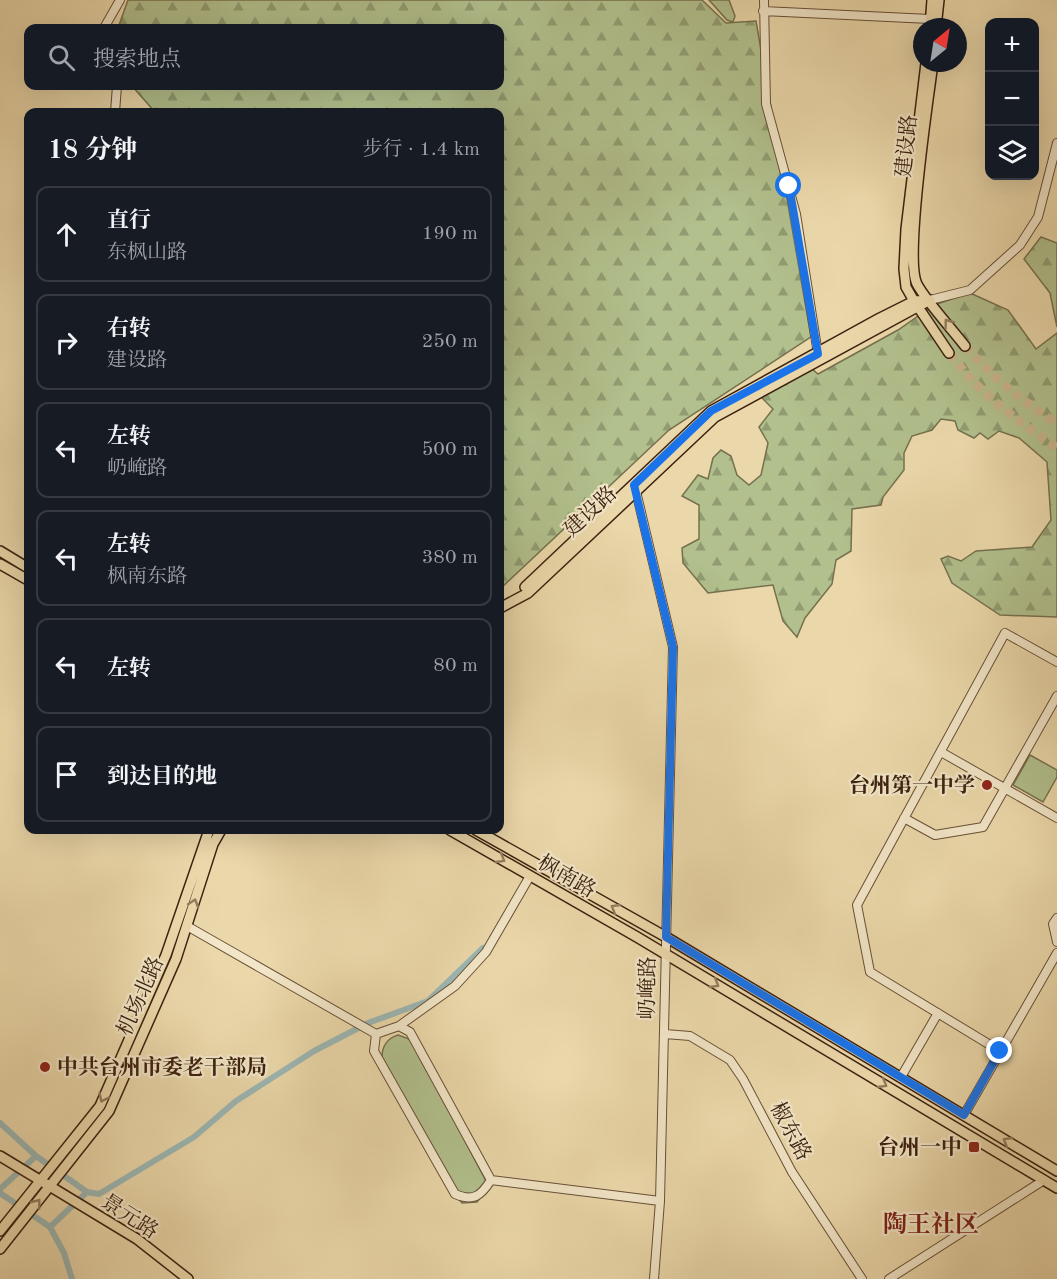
<!DOCTYPE html>
<html lang="zh">
<head>
<meta charset="utf-8">
<style>
  body { margin:0; font-family:"Old Standard TT","Noto Serif SC",serif; background:#20242c; color:#f1f3f6 }
  .controls { position:absolute; right:18px; top:18px; display:grid; overflow:hidden; border-radius:12px; box-shadow:0 6px 24px #0002 }
  .controls button { width:54px; height:54px; display:grid; place-items:center; padding:0; border:0; border-bottom:2px solid #363941; background:#171b24; color:#f1f3f6; font:30px sans-serif }
  .compass { position:absolute; left:913px; top:18px; width:54px; height:54px; border-radius:50%; background:#171b24; box-shadow:0 6px 24px #0002; rotate:30deg }
  .stop { position:absolute; width:18px; height:18px; margin:-14px; border:4px solid #1a73e8; border-radius:50%; background:#fff }
  .stop.end { background:#1a73e8; border-color:#fff; box-shadow:0 2px 6px #0008 }
  .list { margin:0; padding:0; list-style:none }
  h2 { display:flex; justify-content:space-between; align-items:center; height:78px; margin:0; padding:0 24px; font-size:26px }
  h2 small { font-size:20px; font-weight:400; color:#9ea1a6 }
  .list li { display:grid; grid-template-columns:39px 1fr auto; gap:18px; align-items:center; box-sizing:border-box; height:96px; margin:0 12px 12px; padding:0 12px; border:2px solid #363941; border-radius:12px }
  .list b { display:block; font-size:22px; white-space:nowrap }
  .list p { margin:0; font-size:20px; white-space:nowrap; color:#9ea1a6 }
  .list em { font-size:20px; font-style:normal; color:#9ea1a6 }
  .icon { flex:none; width:33px; height:33px; fill:none; stroke:currentColor; stroke-width:2; stroke-linecap:round; stroke-linejoin:round }
  .map { position:relative; flex:none; width:1057px; height:1279px; overflow:hidden }
  .search { position:absolute; background:#171b24; box-shadow:0 6px 24px #0002; left:24px; top:24px; width:480px; height:66px; display:flex; align-items:center; gap:15px; box-sizing:border-box; padding:0 21px; border-radius:12px; color:#9ea1a6; font-size:22px }
  .panel { position:absolute; background:#171b24; box-shadow:0 6px 24px #0002; left:24px; top:108px; width:480px; height:726px; border-radius:12px }
  .map>svg:first-child { display:block }
  .forest { fill:url(#forest-firs); stroke:#76704e; stroke-width:1.5 }
  .park { fill:#b1c08d; stroke:#76704e; stroke-width:1.5 }
  .lines { fill:none; stroke-linecap:round; stroke-linejoin:round }
  .canal { stroke:#9cb7b4; stroke-width:6 }
  .major-tunnel { stroke:#c8b38b; stroke-width:9; stroke-dasharray:9 4.5; stroke-linecap:butt }
  .minor-casing { stroke:#684f36; stroke-width:10 }
  .major-casing { stroke:#3c210f; stroke-width:12 }
  .minor { stroke:#f2e6c8; stroke-width:8 }
  .major { stroke:#ebd8aa; stroke-width:9 }
  .oneway { stroke:#947c5c }
  .route { stroke:#1a73e8; stroke-width:8 }
  .poi-dot { fill:#8f2418; stroke:#f2e6c8; stroke-width:2 }
  .labels { text-anchor:middle; stroke-width:4.5; stroke-linejoin:round; paint-order:stroke }
  .street-label { font-size:21px; fill:#3c210f; stroke:#f2e6c8 }
  .poi-label { font-size:21px; font-weight:bold; fill:#3c210f; stroke:#f2e6c8; text-anchor:end }
  .quarter-label { font-size:24px; font-weight:bold; fill:#7a1f14; stroke:#f2e6c8 }
</style>
</head>
<body>
<div class="map">
<svg width="1057" height="1279" viewBox="0 0 1057 1279">
  <defs>
    <pattern id="forest-firs" width="22" height="20" patternUnits="userSpaceOnUse" patternTransform="scale(1.5)"><rect width="22" height="20" fill="#b1c08d"/><path d="M5 1l3.5 6h-7zM16 11l3.5 6h-7z" fill="#919c72"/></pattern>
  </defs>
  <rect width="100%" height="100%" fill="#ebd8aa"/>
  <filter id="stains"><feTurbulence type="fractalNoise" baseFrequency=".00333" numOctaves="4"/><feColorMatrix values="0 0 0 0 .2 0 0 0 0 .09 0 0 0 0 .02 0 0 0 .5 -.17"/></filter>
  <radialGradient id="worn" r=".72"><stop offset=".6" stop-color="#630" stop-opacity="0"/><stop offset="1" stop-color="#630" stop-opacity=".3"/></radialGradient>
  <path class="forest" d="M 128,0 L 702,0 L 726,23 L 756,21 L 811,337 L 669,430 L 500,589 L 500,112 L 155,112 L 132,86 L 500,86 L 500,28 L 118,28 Z
    M 1041,237 L 1057,243 L 1057,327 L 1050,293 L 1024,259 Z
    M 970,293 L 1008,310 L 1036,349 L 1057,333 L 1057,617 L 1000,615 L 952,583 L 941,559 L 948,556 L 961,561 L 976,551 L 1032,547 L 1051,520 L 1047,462 L 1019,438 L 999,431 L 988,439 L 980,433 L 974,438 L 958,430 L 955,421 L 941,419 L 932,430 L 912,436 L 904,453 L 904,470 L 883,497 L 881,505 L 852,509 L 851,551 L 836,560 L 832,584 L 805,618 L 797,637 L 783,621 L 773,585 L 708,593 L 683,563 L 682,548 L 699,539 L 699,505 L 682,496 L 698,475 L 708,479 L 713,458 L 721,450 L 731,456 L 737,475 L 749,485 L 761,475 L 768,443 L 759,427 L 773,409 L 761,397 L 812,369 L 818,374 L 898,330 L 934,305 Z"/>
  <path class="park" d="M 709,0 L 729,0 L 735,16 L 733,22 L 727,20 Z
    M 1030,755 L 1057,770 L 1057,777 L 1043,802 L 1013,785 Z
    M 398,1035 L 412,1040 L 415,1045 L 486,1181 L 487,1190 L 477,1202 L 462,1203 L 457,1197 L 382,1057 C 382,1046 388,1038 398,1035 Z"/>
  <g class="lines">
    <path class="canal" d="M 0,1123 L 36,1156
      M 0,1189 L 36,1156 L 87,1192 L 99,1194 L 194,1137 L 236,1101 L 314,1051 L 368,1023 L 428,1001 L 483,948
      M 0,1193 L 50,1227 L 64,1253 L 72,1279
      M 50,1227 L 87,1192"/>
    <path class="major-tunnel" d="M 965,346 C 992,377 1023,401 1057,424
      M 949,353 C 982,396 1014,418 1057,448"/>
    <defs>
      <path id="minor" d="M 764,0 L 766,104 L 796,214 L 818,354
        M 763,11 L 930,19
        M 104,28 L 120,0
        M 115,112 L 117,86
        M 930,300 L 970,290 L 1020,245 L 1038,217 L 1057,143
        M 635,487 L 673,647 L 660,1201 L 654,1279
        M 941,752 L 1057,818
        M 904,818 L 935,835 L 983,827 L 1057,696
        M 1057,918 L 1053,924 L 1057,942
        M 187,926 L 376,1034 L 374,1051 L 455,1194 C 473,1202 481,1196 491,1180 L 660,1201
        M 399,1026 L 455,986 L 486,952 L 530,876
        M 376,1034 L 399,1026 L 410,1032 L 491,1180
        M 665,1034 L 690,1036 L 730,1060 L 743,1079 L 792,1172 L 862,1279
        M 1000,1051 L 870,972 L 857,905 L 1005,633 L 1057,662
        M 901,1077 L 938,1013
        M 964,1115 L 1057,953
        M 889,1279 L 1044,1180"/>
      <path id="major" d="M 930,27 L 932,0
        M 936,27 L 939,0
        M 926,63 L 906,229 L 904,269 L 906,287 L 914,301 L 949,353
        M 933,63 C 928,101 904,258 917,284 C 926,301 952,329 965,346
        M 0,551 L 28,568
        M 0,564 L 28,580
        M 525,587 L 711,411 L 880,318 L 914,301 L 929,300
        M 500,608 L 528,593 L 715,417 L 930,300
        M 450,830 L 637,937 L 1057,1188
        M 476,830 L 666,937 L 1057,1171
        M 0,1156 L 137,1239 L 188,1279
        M 0,1231 L 100,1106 L 166,955 L 209,830
        M 0,1249 L 109,1111 L 176,959 L 213,844 L 221,830"/>
    </defs>
    <use href="#minor" class="minor-casing"/>
    <use href="#major" class="major-casing"/>
    <use href="#minor" class="minor"/>
    <use href="#major" class="major"/>
  </g>
  <defs><path id="oneway-chevron" d="M-2-3.5L2.5 0L-2 3.5" fill="none" stroke-width="1.6" stroke-linecap="round" stroke-linejoin="round" transform="scale(1.5)"/></defs>
  <g class="oneway">
    <use href="#oneway-chevron" transform="translate(948 323) rotate(-127)"/>
    <use href="#oneway-chevron" transform="translate(501 859) rotate(30)"/>
    <use href="#oneway-chevron" transform="translate(194 903) rotate(-72)"/>
    <use href="#oneway-chevron" transform="translate(615 908) rotate(-150)"/>
    <use href="#oneway-chevron" transform="translate(715 984) rotate(31)"/>
    <use href="#oneway-chevron" transform="translate(883 1084) rotate(31)"/>
    <use href="#oneway-chevron" transform="translate(103 1098) rotate(115)"/>
    <use href="#oneway-chevron" transform="translate(1007 1141) rotate(-149)"/>
    <use href="#oneway-chevron" transform="translate(37 1203) rotate(-51)"/>
  </g>
  <g class="lines">
    <path class="route" d="M 789,186 L 818,354 L 711,411 L 634,485 L 673,647 L 666,937 L 964,1115 L 1000,1051"/>
  </g>
  <g class="poi-dot">
    <circle cx="987" cy="785" r="6"/>
    <circle cx="45" cy="1067" r="6"/>
    <rect x="968" y="1141" width="12" height="12" rx="3"/>
  </g>
  <g class="labels">
    <g class="street-label">
      <text transform="translate(906 146) rotate(-84)" y="7">建设路</text>
      <text transform="translate(590 511) rotate(-43)" y="7">建设路</text>
      <text transform="translate(567 876) rotate(30)" y="7">枫南路</text>
      <text transform="translate(647 988) rotate(-89)" y="7">屷崦路</text>
      <text transform="translate(140 996) rotate(-66)" y="7">机场北路</text>
      <text transform="translate(791 1131) rotate(62)" y="7">椒东路</text>
      <text transform="translate(130 1216) rotate(33)" y="7">景元路</text>
    </g>
    <g class="poi-label">
      <text x="975" y="792">台州第一中学</text>
      <text x="57" y="1074" text-anchor="start">中共台州市委老干部局</text>
      <text x="962" y="1154">台州一中</text>
    </g>
    <g class="quarter-label">
      <text x="931" y="1232">陶王社区</text>
    </g>
  </g>
  <rect width="100%" height="100%" filter="url(#stains)"/>
  <rect width="100%" height="100%" fill="url(#worn)"/>
</svg>
<div class="controls">
<button>+</button>
<button>−</button>
<button><svg class="icon" aria-label="layers" viewBox="0 0 24 24"><path d="M12 4l9 5-9 5-9-5zM3 14l9 5 9-5"/></svg></button>
</div>
<svg class="compass" viewBox="-18 -18 36 36"><path d="M0-13l5 13h-10z" fill="#e53935"/><path d="M0 13l5-13h-10z" fill="#9ea1a6"/></svg>
<div class="stop" style="left:789px;top:186px"></div>
<div class="stop end" style="left:1000px;top:1051px"></div>
<div class="search"><svg class="icon" aria-label="search" viewBox="0 0 24 24"><circle cx="10" cy="10" r="6"/><path d="M15 15l6 6"/></svg>搜索地点</div>
<section class="panel">
<h2>18 分钟<small>步行 · 1.4 km</small></h2>
<ul class="list">
<li><svg class="icon" aria-label="ahead" viewBox="0 0 24 24"><path d="M12 20V5M6 11l6-6 6 6"/></svg><div><b>直行</b><p>东枫山路</p></div><em>190 m</em></li>
<li><svg class="icon" aria-label="right" viewBox="0 0 24 24"><path d="M7 20v-9h11M14 6l5 5-5 5"/></svg><div><b>右转</b><p>建设路</p></div><em>250 m</em></li>
<li><svg class="icon" aria-label="left" viewBox="0 0 24 24"><path d="M17 20v-9H6M10 6l-5 5 5 5"/></svg><div><b>左转</b><p>屷崦路</p></div><em>500 m</em></li>
<li><svg class="icon" aria-label="left" viewBox="0 0 24 24"><path d="M17 20v-9H6M10 6l-5 5 5 5"/></svg><div><b>左转</b><p>枫南东路</p></div><em>380 m</em></li>
<li><svg class="icon" aria-label="left" viewBox="0 0 24 24"><path d="M17 20v-9H6M10 6l-5 5 5 5"/></svg><div><b>左转</b></div><em>80 m</em></li>
<li><svg class="icon" aria-label="arrive" viewBox="0 0 24 24"><path d="M6 21V4h12l-3 4 3 4H6"/></svg><div><b>到达目的地</b></div></li>
</ul>
</section>
</div>
</body>
</html>
